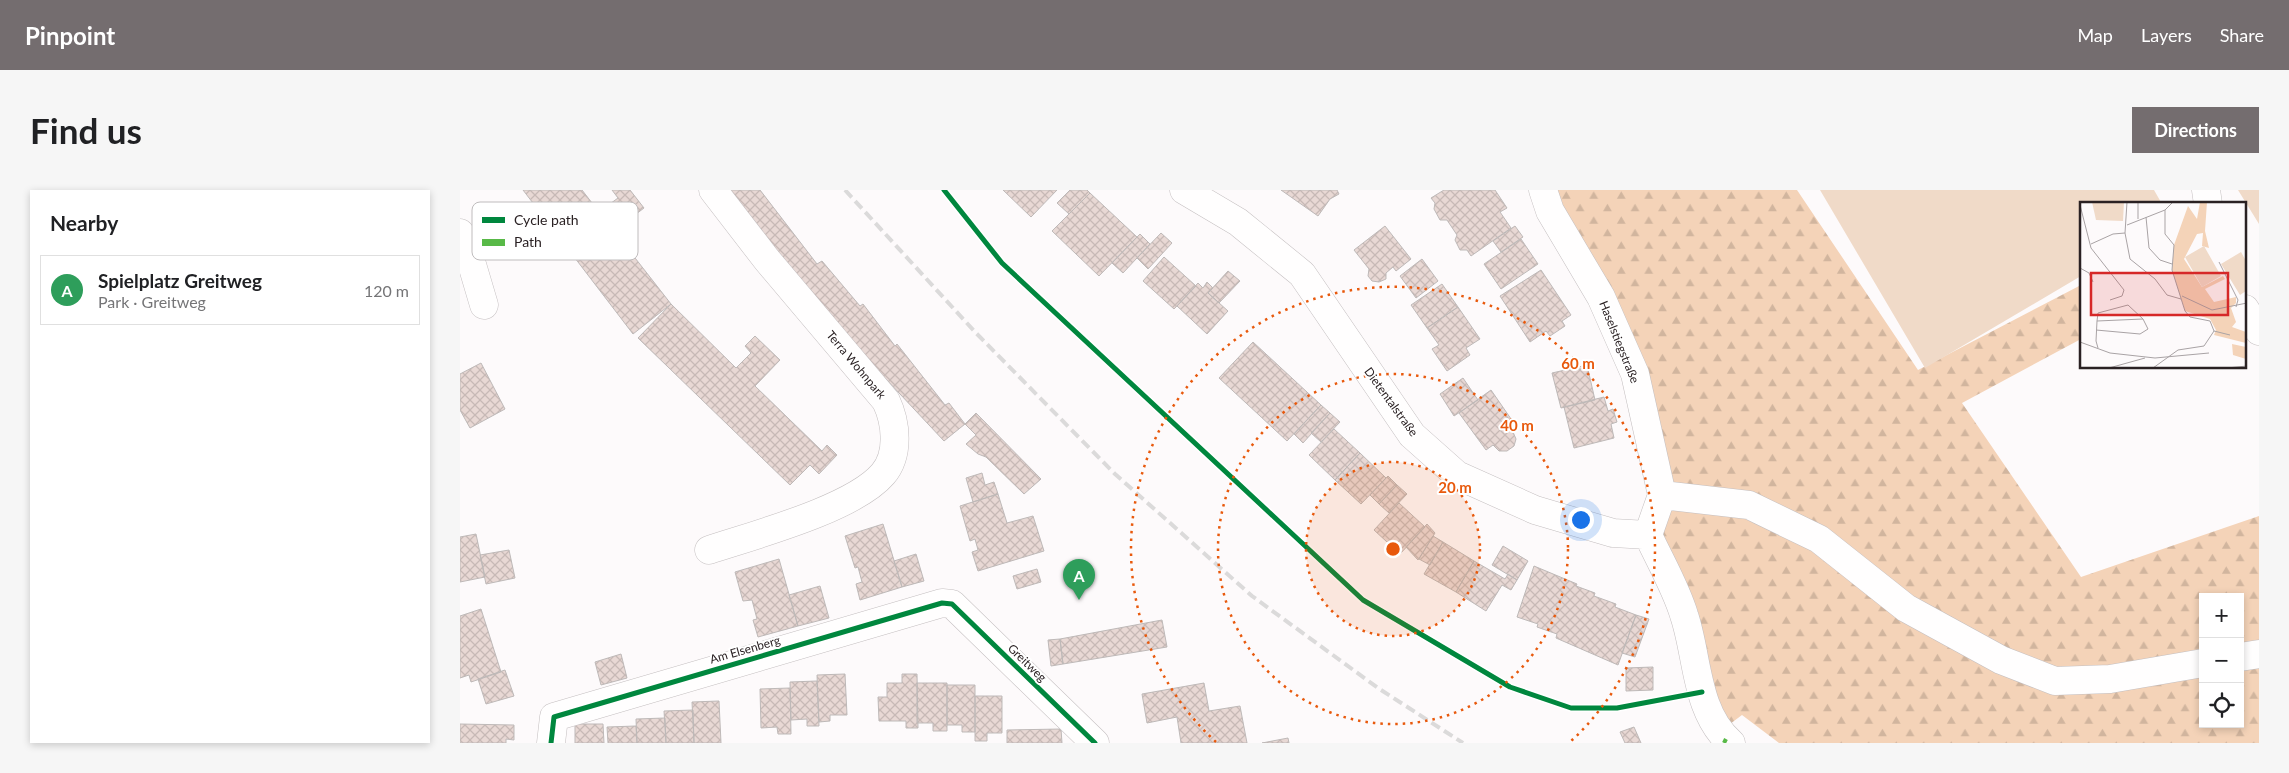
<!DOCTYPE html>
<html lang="en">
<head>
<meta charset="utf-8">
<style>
  body { margin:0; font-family:Lato,sans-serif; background:#f6f6f6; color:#202124 }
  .controls { position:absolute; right:15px; bottom:15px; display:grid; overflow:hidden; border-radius:0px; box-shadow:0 2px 8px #0003 }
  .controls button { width:45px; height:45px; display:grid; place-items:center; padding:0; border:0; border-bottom:1px solid #e0e0e0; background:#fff; color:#202124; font:25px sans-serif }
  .you { position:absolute; left:1120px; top:329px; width:18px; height:18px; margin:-12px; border:4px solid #fff; border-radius:50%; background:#1a73e8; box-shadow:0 0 0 8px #1a73e833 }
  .badge { display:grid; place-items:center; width:32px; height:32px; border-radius:50%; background:#746d6f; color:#fff; font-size:16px; font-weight:700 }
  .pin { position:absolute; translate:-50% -41px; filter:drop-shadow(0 1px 2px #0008) }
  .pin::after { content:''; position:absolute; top:26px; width:18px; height:15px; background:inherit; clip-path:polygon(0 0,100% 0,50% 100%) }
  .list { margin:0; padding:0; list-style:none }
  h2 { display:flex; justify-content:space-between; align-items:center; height:65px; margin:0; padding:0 20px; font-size:21px }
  h2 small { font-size:16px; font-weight:400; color:#757577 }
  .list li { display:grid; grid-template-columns:32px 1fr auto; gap:15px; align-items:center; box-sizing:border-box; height:70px; margin:0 10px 10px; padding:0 10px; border:1px solid #e0e0e0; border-radius:0px }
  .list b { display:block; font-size:19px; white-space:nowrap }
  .list p { margin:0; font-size:16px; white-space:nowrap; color:#757577 }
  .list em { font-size:16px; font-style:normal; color:#757577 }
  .icon { flex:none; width:28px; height:28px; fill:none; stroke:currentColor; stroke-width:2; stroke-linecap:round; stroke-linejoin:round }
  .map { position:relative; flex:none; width:1799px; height:553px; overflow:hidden; border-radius:0px }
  header { display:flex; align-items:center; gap:30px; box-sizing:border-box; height:70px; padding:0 25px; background:#746d6f; color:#fff }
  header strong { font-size:24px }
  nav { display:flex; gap:28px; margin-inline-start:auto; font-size:18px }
  .intro { display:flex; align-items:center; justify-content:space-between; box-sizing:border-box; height:120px; padding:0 30px }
  h1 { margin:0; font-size:35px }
  .button { padding:12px 22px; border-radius:0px; background:#746d6f; color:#fff; font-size:18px; font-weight:700 }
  main { display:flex; gap:30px; padding:0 30px }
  aside { flex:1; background:#fff; border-radius:0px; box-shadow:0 2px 8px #0003 }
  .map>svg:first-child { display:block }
  .forest { fill:url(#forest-firs); fill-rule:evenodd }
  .pitch { fill:#f0dac8 }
  .building { fill:url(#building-cross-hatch); stroke:#beb9b8 }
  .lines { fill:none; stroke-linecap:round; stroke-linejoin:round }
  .minor-casing { stroke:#c4bfc0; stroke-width:29 }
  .minor { stroke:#fffefe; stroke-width:28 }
  .rail { stroke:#dbdada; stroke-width:4; stroke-dasharray:10 5; stroke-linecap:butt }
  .quiet { stroke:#58b947; stroke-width:4; stroke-dasharray:8 4; stroke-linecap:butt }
  .cycleway-casing { stroke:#fff; stroke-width:8 }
  .cycleway { stroke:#00873e; stroke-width:5 }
  .ring { fill:none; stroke:#e8590c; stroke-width:2.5; stroke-dasharray:2.5 5 }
  .labels { text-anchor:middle; stroke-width:4; stroke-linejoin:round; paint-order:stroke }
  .street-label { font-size:12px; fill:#2a2123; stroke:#fff }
  .inset-road { fill:none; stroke:#a9a3a5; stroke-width:1 }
  .view { fill:#d62828; fill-opacity:0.15; stroke:#d62828; stroke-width:2.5 }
  .inset-edge { fill:none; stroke:#2a2123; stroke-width:2.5 }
  .key { fill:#fff; stroke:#bfbcbd; stroke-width:1 }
  .key-label { font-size:14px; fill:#2a2123 }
  .centre { fill:#e8590c; stroke:#fff; stroke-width:2.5 }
  .ring-label { font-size:15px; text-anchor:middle; font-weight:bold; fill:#e8590c; stroke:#fff; stroke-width:4; stroke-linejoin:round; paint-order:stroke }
</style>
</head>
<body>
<header>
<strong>Pinpoint</strong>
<nav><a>Map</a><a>Layers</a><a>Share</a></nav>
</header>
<div class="intro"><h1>Find us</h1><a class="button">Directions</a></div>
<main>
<aside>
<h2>Nearby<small></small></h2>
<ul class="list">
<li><span class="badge" style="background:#2e9e5b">A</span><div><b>Spielplatz Greitweg</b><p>Park · Greitweg</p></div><em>120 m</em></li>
</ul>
</aside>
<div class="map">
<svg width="1799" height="553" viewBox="0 0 1799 553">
  <defs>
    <pattern id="forest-firs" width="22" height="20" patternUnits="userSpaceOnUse" patternTransform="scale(1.25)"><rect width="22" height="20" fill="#f4d3b8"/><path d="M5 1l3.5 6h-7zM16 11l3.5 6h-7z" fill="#d1b59e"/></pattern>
    <pattern id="building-cross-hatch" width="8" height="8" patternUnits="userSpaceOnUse" patternTransform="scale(1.25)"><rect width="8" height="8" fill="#e8d8d4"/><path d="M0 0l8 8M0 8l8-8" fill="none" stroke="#c7b9b6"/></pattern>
  </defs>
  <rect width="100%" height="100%" fill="#fdfafb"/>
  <path class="forest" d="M 1083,0 L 1337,0 L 1458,180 L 1621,95 L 1621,149 L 1502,213 L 1621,387 L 1799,326 L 1799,553 L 1319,553 L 1282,525 L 1270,534 L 1242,502 L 1188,345 L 1202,305 L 1175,184 ZM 1743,407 L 1780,407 L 1780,534 L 1743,534 Z"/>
  <path class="pitch" d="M 1360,0 L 1694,0 L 1702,14 L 1622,14 L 1621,86 L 1465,178 Z
    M 1778,0 L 1799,0 L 1799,34 Z"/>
  <path class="building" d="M 63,0 L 122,0 L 139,22 L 158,8 L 152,0 L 170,0 L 184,18 L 154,41 L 211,114 L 173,144 Z
    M 270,0 L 300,0 L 357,74 L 362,71 L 400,116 L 403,114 L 435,156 L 437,154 L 485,215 L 489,213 L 505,234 L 484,251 L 366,125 Z
    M 543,0 L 597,0 L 571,27 Z
    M 610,0 L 627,0 L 630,3 L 609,24 L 597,13 Z
    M 821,0 L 877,0 L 879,4 L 870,9 L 858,26 Z
    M 984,0 L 1035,0 L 1047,18 L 1040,22 L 1051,38 L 1011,66 L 1007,60 L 1000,60 L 995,50 L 997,45 L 987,30 L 980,30 L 974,19 L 975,13 L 971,8 Z
    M 630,3 L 677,47 L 639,86 L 592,41 Z
    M 925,36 L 951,69 L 936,81 L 933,77 L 926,83 L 926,89 L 919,92 L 912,91 L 908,86 L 909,79 L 894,60 Z
    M 1055,36 L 1063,47 L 1041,62 L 1033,51 Z
    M 701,43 L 712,53 L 688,79 L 677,68 Z
    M 680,44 L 690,54 L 663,83 L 652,73 Z
    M 1061,49 L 1078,74 L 1041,99 L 1024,74 Z
    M 704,67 L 736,96 L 714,119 L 683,91 Z
    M 962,69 L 978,91 L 956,108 L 940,86 Z
    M 1081,80 L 1111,125 L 1102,131 L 1105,136 L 1090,146 L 1086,141 L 1070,152 L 1040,106 Z
    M 768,81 L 780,91 L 759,113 L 748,103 Z
    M 747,92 L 753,98 L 748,103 L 768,121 L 747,144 L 717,116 L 738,93 L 743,98 Z
    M 982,94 L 998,117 L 967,138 L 951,115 Z
    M 211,114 L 276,178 L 291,163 L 285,156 L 295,146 L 320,170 L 295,196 L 362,261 L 367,255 L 377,265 L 359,284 L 350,275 L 330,295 L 178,148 Z
    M 998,117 L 1020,149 L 1006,158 L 1010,165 L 987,181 L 972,159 L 979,155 L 967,138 Z
    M 793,152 L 861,215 L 827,251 L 759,188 Z
    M 21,173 L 45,219 L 10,238 L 0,220 L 0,184 Z
    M 1127,175 L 1135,210 L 1101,218 L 1092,183 Z
    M 1003,188 L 1018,210 L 994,226 L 980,204 Z
    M 1031,200 L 1058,239 L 1053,242 L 1056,249 L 1054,256 L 1047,261 L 1039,261 L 1033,255 L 1026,260 L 999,223 Z
    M 1144,207 L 1148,221 L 1153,219 L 1157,232 L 1151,234 L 1154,248 L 1114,258 L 1104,217 Z
    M 861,215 L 870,223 L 843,253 L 834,244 Z
    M 516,223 L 581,289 L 564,304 L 526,267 L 518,264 L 506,254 L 516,245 L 505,234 Z
    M 870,223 L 880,232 L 861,252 L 851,243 Z
    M 874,239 L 900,263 L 875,290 L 849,265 Z
    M 900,263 L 926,288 L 901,314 L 875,290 Z
    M 522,283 L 525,295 L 534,292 L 538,304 L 513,312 L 506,288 Z
    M 928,286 L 937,295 L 919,314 L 910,305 Z
    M 937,295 L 947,304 L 929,323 L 919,314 Z
    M 538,304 L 547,333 L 573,326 L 584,361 L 518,381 L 512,362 L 518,360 L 515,349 L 510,351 L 500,316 Z
    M 939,313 L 965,337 L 940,364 L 914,340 Z
    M 423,334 L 442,397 L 400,410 L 396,394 L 402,392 L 398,377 L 395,378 L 385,346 Z
    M 967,334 L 975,343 L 958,370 L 946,357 Z
    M 16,344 L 25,387 L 0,392 L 0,347 Z
    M 973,346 L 983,352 L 970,375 L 959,369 Z
    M 983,352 L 1014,371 L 996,402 L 964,384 Z
    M 1043,356 L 1068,371 L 1057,390 L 1032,375 Z
    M 49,360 L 55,388 L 26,394 L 20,365 Z
    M 456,364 L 464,391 L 442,397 L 434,371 Z
    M 319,369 L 338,436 L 298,447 L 293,430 L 297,429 L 292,410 L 283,411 L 275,382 Z
    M 1014,371 L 1045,389 L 1048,384 L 1057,390 L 1051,400 L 1042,395 L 1026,421 L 996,402 Z
    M 1074,376 L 1117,394 L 1116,396 L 1135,403 L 1134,406 L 1156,414 L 1155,417 L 1176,425 L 1158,475 L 1096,448 L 1097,444 L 1077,437 L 1078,434 L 1057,427 Z
    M 577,379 L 581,392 L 557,399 L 553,386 Z
    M 360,396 L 369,428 L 338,436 L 329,405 Z
    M 21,419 L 41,482 L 11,492 L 9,485 L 0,488 L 0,426 Z
    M 1176,425 L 1189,429 L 1175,467 L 1162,463 Z
    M 702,430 L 707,457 L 603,474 L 600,449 Z
    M 600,449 L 603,474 L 591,476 L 588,450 Z
    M 161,464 L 167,488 L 141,495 L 135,472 Z
    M 1193,477 L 1193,500 L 1166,501 L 1166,478 Z
    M 45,480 L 54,506 L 26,514 L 18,489 Z
    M 385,484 L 387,525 L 370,525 L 370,531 L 359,532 L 357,485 Z
    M 442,484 L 457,484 L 458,538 L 446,538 L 446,531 L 419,531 L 418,507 L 427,507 L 427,493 L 442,493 Z
    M 357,491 L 359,536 L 347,536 L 347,529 L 331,530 L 330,492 Z
    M 457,493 L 487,493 L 487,541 L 473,541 L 473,533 L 457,533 Z
    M 744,493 L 749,521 L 780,516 L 787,553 L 721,553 L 717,527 L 687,533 L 682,504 Z
    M 487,495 L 515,495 L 515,542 L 502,542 L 502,535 L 487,535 Z
    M 330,498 L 331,544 L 318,544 L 317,537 L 301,538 L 300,499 Z
    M 515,506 L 542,506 L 542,543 L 527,543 L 527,551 L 515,551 Z
    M 259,511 L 261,553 L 234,553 L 232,512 Z
    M 233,520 L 234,553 L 206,553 L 204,521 Z
    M 205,528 L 206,553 L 177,553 L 176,529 Z
    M 0,534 L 54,535 L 54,550 L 46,549 L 46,553 L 0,553 Z
    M 115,534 L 143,534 L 144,553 L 115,553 Z
    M 176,536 L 177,553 L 148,553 L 147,537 Z
    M 1174,537 L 1181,553 L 1165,553 L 1160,542 Z
    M 601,539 L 602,553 L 547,553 L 547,540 Z
    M 828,548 L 829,553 L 802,553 Z"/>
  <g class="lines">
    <defs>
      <path id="minor" d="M 724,0 L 778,32 L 842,84 L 952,245 L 997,285 L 1075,320 L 1153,343 L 1188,345
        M 1083,0 L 1090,21 L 1141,107 L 1175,184 L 1202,305 L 1188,345
        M 1746,0 L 1748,14
        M 0,43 L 8,61 L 24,115
        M 1785,119 L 1799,141
        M 1202,305 L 1289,315 L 1359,349 L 1446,418 L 1541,470 L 1595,491 L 1650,489 L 1743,473
        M 1188,345 C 1200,371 1216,398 1224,425 C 1238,466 1235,522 1271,553
        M 249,360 C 294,345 393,319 423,284 C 440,264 436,232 426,211 L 307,70 L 253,0
        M 1780,467 L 1799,464
        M 91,553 L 94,527 L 482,413 L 492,414 L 635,553"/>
    </defs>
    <use href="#minor" class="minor-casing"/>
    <use href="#minor" class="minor"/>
    <path class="rail" d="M 385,0 L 516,143 L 655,284 L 792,406 L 918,498 L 1003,553"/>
    <path class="quiet" d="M 1264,553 L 1266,549"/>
    <defs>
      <path id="cycleway" d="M 484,0 L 542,73 L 903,410 L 1050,497 L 1111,518 L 1157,518 L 1242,502
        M 91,553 L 94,527 L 482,413 L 492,414 L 635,553"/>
    </defs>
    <use href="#cycleway" class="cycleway-casing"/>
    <use href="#cycleway" class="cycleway"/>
  </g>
  <circle cx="933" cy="359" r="87" fill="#e8590c" fill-opacity=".12"/>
  <g class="ring">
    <circle cx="933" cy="359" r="87"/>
    <circle cx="933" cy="359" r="175"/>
    <path d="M756 552A262 262 0 1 1 1110 552"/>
  </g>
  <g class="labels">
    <g class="street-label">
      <text transform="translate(1159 152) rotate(68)" y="4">Haselstiegstraße</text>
      <text transform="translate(396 175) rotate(50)" y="4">Terra Wohnpark</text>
      <text transform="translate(931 212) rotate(54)" y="4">Dietentalstraße</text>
      <text transform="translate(285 460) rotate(-16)" y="4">Am Elsenberg</text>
      <text transform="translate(567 473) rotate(44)" y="4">Greitweg</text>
    </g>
  </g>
  <g transform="translate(1620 12)">
    <rect width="166" height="166" fill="#fdfafb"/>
    <path d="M 120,0 L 127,0 L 125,29 L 129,46 L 122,44 L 123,31 L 117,32 L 104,57 L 122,85 L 143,74 L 145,77 L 125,87 L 134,100 L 156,95 L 156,101 L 151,106 L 156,120 L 152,125 L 166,130 L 166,141 L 134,133 L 136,128 L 130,117 L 105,109 L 92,68 L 94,43 L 108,4 L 117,17 ZM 152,142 L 166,145 L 166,157 L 153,153 Z" fill="#f4d3b8"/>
    <path d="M 12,0 L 44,0 L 43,19 L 16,18 Z" fill="#f0dac8"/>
    <path d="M 124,44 L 141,74 L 122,85 L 105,55 ZM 161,50 L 166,59 L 166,89 L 160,93 L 141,62 Z" fill="#f0dac8"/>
    <path class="inset-road" d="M 47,0 L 45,31 L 50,57 L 75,77 L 87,93 L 101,97M 58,0 L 58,17M 0,3 L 11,46 L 44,88 L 42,94 L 30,98M 66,15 L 69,46 L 80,58 L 92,62M 47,23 L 85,8 L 93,0M 11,42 L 33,32 L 45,31M 139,60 L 158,98 L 156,105M 0,66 L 9,71 L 13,80M 102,94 L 132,108 L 167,101M 17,119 L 63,117M 16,128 L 60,132 L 68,127 L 63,117 L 48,103 L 18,111 L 17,119 L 16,139 L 18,146M 134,129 L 150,133M 0,140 L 30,151 L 75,156 L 129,151M 29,166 L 65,156M 73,166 L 98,148 L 124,144 L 134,129 L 130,119 L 110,115 L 105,109 L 92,68 L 94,43 L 85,32 L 85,8M 147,166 L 167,164"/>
    <path class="view" d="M 11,71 L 148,71 L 148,113 L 11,113 Z"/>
    <rect width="166" height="166" class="inset-edge"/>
  </g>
  <rect x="12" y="12" width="166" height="58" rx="8" class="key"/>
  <rect x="22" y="27" width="23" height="6" fill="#00873e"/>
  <rect x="22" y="49" width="23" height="7" fill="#58b947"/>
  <g class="key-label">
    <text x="54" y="35">Cycle path</text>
    <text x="54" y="57">Path</text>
  </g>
  <circle cx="933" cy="359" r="8" class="centre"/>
  <g class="ring-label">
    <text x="1118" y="179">60 m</text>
    <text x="1057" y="241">40 m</text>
    <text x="995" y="303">20 m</text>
  </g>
</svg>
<div class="controls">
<button>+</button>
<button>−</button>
<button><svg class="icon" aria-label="locate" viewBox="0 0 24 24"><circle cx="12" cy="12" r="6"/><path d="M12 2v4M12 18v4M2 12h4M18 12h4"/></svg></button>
</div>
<div class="you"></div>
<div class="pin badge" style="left:619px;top:410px;background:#2e9e5b">A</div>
</div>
</main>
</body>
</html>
